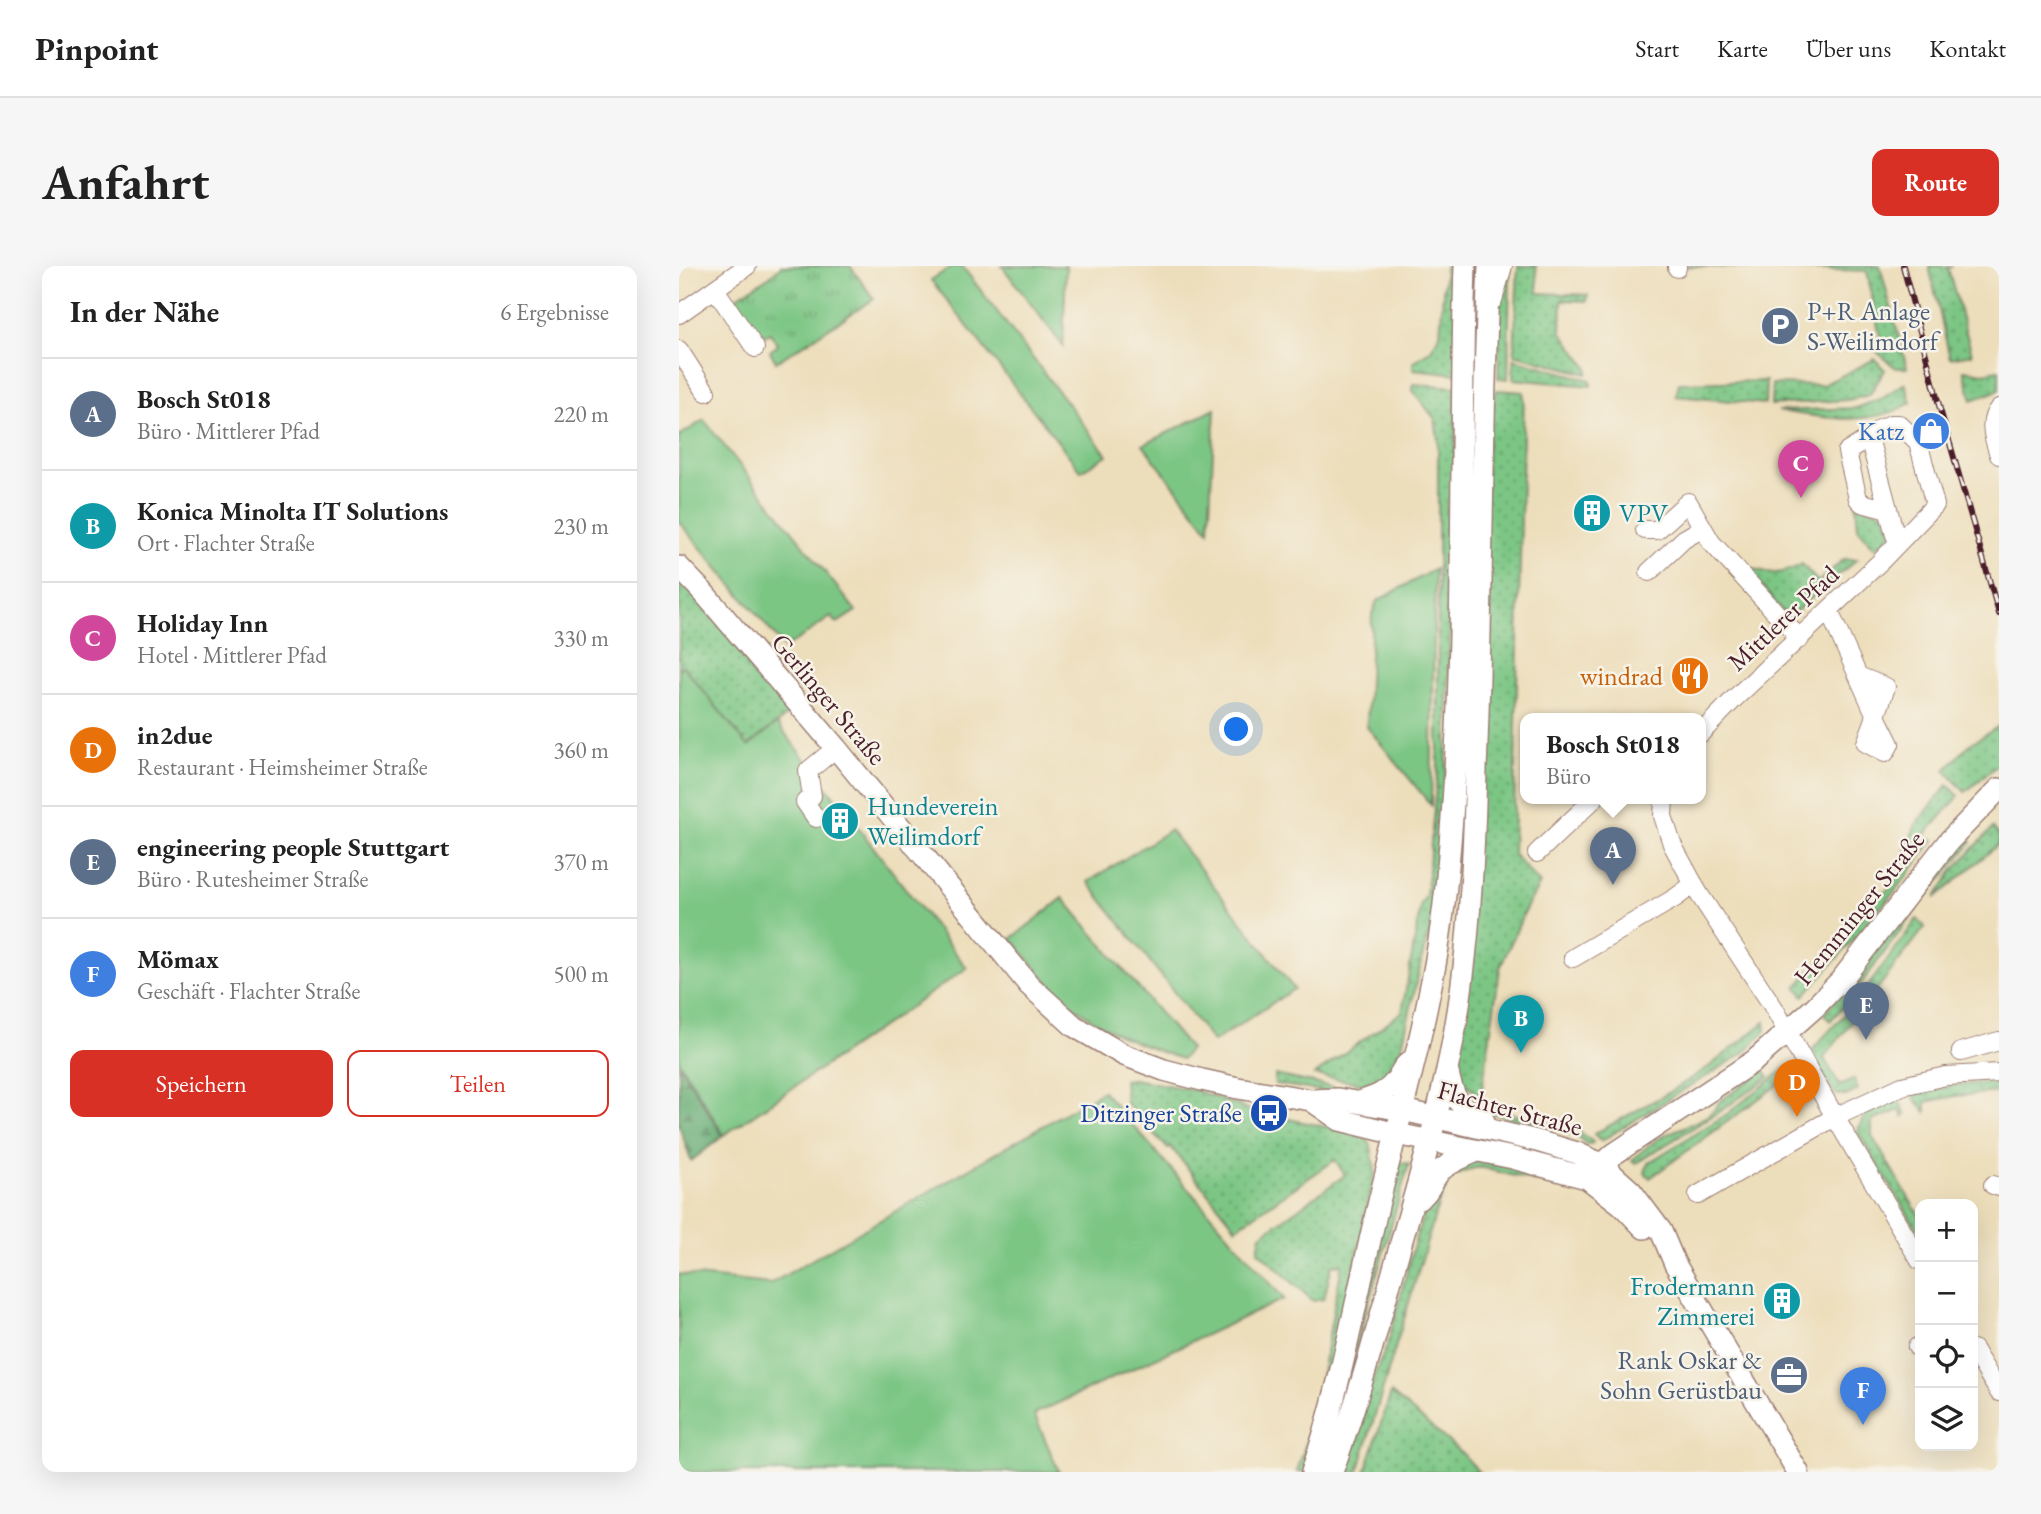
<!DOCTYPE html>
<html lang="de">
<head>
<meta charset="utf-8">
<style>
  body { margin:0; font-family:"EB Garamond",serif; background:#f6f6f6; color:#222 }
  .controls { position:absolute; right:21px; bottom:21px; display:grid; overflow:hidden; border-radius:14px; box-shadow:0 7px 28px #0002 }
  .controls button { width:63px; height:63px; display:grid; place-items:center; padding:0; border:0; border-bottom:2px solid #e0e0e0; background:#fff; color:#222; font:35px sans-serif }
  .you { position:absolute; left:558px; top:464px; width:24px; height:24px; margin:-18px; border:5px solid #fff; border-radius:50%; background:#1a73e8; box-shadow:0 0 0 10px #1a73e833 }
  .badge { display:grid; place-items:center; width:46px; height:46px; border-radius:50%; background:#d93025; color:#fff; font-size:23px; font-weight:700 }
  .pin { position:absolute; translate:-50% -58px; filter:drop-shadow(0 2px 4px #0008) }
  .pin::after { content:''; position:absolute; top:37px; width:24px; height:21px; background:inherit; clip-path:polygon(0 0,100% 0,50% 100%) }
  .popup { position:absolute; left:841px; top:447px; width:186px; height:91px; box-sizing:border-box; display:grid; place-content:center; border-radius:14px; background:#fff; filter:drop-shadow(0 2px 5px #0005); font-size:23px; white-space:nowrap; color:#767676 }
  .popup b { font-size:26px; color:#222 }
  .popup::after { content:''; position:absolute; left:50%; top:100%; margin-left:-14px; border:14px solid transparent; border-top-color:#fff }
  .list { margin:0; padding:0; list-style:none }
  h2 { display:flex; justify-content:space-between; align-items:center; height:91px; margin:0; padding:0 28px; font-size:30px }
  h2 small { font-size:23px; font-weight:400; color:#767676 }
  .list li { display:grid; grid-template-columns:46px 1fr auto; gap:21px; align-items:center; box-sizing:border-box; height:112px; padding:0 28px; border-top:2px solid #e0e0e0 }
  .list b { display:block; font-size:26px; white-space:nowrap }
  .list p { margin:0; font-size:23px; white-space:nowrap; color:#767676 }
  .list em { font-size:23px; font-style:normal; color:#767676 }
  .actions { display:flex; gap:14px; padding:21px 28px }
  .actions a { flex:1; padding:16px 0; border:2px solid #d93025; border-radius:14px; text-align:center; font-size:24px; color:#d93025 }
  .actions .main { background:#d93025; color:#fff }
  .icon { flex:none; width:38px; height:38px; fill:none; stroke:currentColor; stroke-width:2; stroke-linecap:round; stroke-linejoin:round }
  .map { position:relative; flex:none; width:1320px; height:1206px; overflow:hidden; border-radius:14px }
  header { display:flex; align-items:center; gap:42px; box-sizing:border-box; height:98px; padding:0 35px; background:#fff; border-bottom:2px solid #e0e0e0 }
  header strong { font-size:33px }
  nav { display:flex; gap:38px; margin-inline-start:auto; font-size:24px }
  .intro { display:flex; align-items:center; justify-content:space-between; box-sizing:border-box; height:168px; padding:0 42px }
  h1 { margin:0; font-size:49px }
  .button { padding:18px 32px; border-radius:14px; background:#d93025; color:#fff; font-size:24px; font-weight:700 }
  main { display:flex; gap:42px; padding:0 42px }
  aside { flex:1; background:#fff; border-radius:14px; box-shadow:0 7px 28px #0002 }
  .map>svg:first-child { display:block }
  .grass { fill:url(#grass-dots); stroke:#627258; stroke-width:2 }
  .forest { fill:url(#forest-firs); stroke:#57654e; stroke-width:2 }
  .park { fill:url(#park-tufts); stroke:#627258; stroke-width:2 }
  .garden { fill:#7bc684; stroke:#627258; stroke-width:2 }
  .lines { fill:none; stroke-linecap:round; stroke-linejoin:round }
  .minor-casing { stroke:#9c7e73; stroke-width:20 }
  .major-casing { stroke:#9c7e73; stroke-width:24 }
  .minor { stroke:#fff; stroke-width:18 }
  .major { stroke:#fff; stroke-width:21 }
  .rail-casing { stroke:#4a1f2b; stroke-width:6 }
  .rail { stroke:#f7f3e8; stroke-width:3.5; stroke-dasharray:10; stroke-linecap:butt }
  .labels { text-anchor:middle; stroke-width:5; stroke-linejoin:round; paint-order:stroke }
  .service-label { font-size:26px; fill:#4e5e75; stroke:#f7f3e8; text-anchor:start }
  .shop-label { font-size:26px; fill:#366cbe; stroke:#f7f3e8; text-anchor:end }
  .culture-label { font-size:26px; fill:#0d838f; stroke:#f7f3e8; text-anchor:start }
  .street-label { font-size:26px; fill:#4a1f2b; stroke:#f7f3e8 }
  .food-label { font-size:26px; fill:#c56008; stroke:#f7f3e8; text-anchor:end }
  .transit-label { font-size:26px; fill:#164399; stroke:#f7f3e8; text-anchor:end }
</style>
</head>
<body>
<header>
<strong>Pinpoint</strong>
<nav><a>Start</a><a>Karte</a><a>Über uns</a><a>Kontakt</a></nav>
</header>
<div class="intro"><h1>Anfahrt</h1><a class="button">Route</a></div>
<main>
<aside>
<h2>In der Nähe<small>6 Ergebnisse</small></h2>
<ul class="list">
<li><span class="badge" style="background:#5c6f8a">A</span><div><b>Bosch St018</b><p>Büro · Mittlerer Pfad</p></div><em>220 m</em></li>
<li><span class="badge" style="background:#0f9aa8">B</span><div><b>Konica Minolta IT Solutions</b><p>Ort · Flachter Straße</p></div><em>230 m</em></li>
<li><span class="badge" style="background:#d1479c">C</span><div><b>Holiday Inn</b><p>Hotel · Mittlerer Pfad</p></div><em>330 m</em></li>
<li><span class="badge" style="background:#e8710a">D</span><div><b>in2due</b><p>Restaurant · Heimsheimer Straße</p></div><em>360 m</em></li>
<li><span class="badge" style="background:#5c6f8a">E</span><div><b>engineering people Stuttgart</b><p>Büro · Rutesheimer Straße</p></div><em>370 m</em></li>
<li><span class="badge" style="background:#3f7fe0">F</span><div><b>Mömax</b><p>Geschäft · Flachter Straße</p></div><em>500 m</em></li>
</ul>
<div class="actions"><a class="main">Speichern</a><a>Teilen</a></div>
</aside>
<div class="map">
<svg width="1320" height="1206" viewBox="0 0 1320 1206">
  <defs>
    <pattern id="grass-dots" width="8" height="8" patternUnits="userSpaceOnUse" patternTransform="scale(1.75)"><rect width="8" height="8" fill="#7bc684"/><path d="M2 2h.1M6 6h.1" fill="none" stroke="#67a06c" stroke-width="1.8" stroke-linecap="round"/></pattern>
    <pattern id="forest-firs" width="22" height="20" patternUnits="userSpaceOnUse" patternTransform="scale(1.75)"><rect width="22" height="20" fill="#64ab72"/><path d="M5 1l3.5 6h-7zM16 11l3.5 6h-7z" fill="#548b5e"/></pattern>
    <pattern id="park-tufts" width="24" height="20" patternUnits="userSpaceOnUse" patternTransform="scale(1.75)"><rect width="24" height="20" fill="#7bc684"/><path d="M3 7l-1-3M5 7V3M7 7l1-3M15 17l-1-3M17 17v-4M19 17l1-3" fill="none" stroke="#67a06c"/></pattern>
  </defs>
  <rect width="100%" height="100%" fill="#f7f3e8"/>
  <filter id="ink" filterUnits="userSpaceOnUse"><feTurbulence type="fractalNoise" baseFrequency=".0143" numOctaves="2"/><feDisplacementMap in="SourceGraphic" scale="14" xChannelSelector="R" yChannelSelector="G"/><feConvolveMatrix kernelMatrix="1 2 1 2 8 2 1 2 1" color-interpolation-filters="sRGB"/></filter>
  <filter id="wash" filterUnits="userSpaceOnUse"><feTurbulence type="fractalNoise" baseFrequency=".00686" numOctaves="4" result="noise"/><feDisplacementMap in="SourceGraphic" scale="28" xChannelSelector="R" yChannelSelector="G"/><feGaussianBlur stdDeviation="1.57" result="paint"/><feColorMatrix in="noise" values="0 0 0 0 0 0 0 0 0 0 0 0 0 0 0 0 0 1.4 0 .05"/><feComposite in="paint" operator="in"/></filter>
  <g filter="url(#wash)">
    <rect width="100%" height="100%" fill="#eddebb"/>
    <path class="grass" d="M 766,0 L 778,0 L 778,108 L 734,103 L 734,96 L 752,84 L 761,68 Z
      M 831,0 L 829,113 L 819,112 L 821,22 Z
      M 839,0 L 857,0 L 859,27 L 909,29 L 908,35 L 883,34 L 882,65 L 909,102 L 908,108 L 835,88 Z
      M 1004,0 L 1201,0 L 1228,102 L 1217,102 L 1197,85 L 1202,76 L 1188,5 Z
      M 1250,0 L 1274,0 L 1269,2 L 1293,88 L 1271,92 Z
      M 835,93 L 911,114 L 912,120 L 834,113 Z
      M 1196,93 L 1206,104 L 1190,129 L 1169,134 L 1092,139 L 1093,118 L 1144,119 Z
      M 1285,104 L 1304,107 L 1320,104 L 1320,124 L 1293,134 Z
      M 1087,115 L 1086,138 L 997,130 L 1000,117 Z
      M 1226,117 L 1232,137 C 1190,162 1145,151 1099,145 L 1177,142 L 1204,132 Z
      M 734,118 L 778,121 L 767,518 L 751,663 L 744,688 L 719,797 L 696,824 L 692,819 L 635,809 L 723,746 L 742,638 L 747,630 L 759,499 L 759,173 L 756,153 L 734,125 Z
      M 818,124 L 845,126 L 834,588 L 861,618 L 847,642 L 821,702 L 802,832 L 790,820 L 780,823 L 778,800 L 810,153 Z
      M 1177,238 L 1206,247 L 1213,269 L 1196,282 L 1179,262 Z
      M 1165,293 L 1178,293 L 1109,352 L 1066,300 C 1090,308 1100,311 1123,298 L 1139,316 Z
      M 0,312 L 120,440 L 69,480 L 4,400 L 0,403 Z
      M 1320,460 L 1320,498 L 1286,526 L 1266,504 L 1291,478 Z
      M 1269,519 L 1280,530 L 1221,598 L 1237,558 Z
      M 1314,562 L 1320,569 L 1320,578 L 1256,632 L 1276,602 Z
      M 1251,572 L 1255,574 L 1219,622 L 1125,730 L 1117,721 L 1213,619 Z
      M 1291,573 L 1293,576 L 1245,633 L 1167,738 L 1151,755 L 1145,748 L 1264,600 Z
      M 1238,653 L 1246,661 L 1145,792 L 1161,820 L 1175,813 L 1179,824 L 1167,830 L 1156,828 L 1135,796 L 1133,784 L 1181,731 Z
      M 1086,756 L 1087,765 L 1065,787 L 922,875 L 915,868 L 991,826 L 1031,800 Z
      M 1113,800 L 1119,804 L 971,912 L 966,907 L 969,897 L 1048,848 L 1107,802 Z
      M 1085,804 L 1090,811 L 1043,844 L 957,897 L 953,895 C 962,884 972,877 984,870 C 1000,861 1033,855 1040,836 Z
      M 596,809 L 687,828 L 673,830 L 596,818 Z
      M 454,813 L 516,824 L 576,846 L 676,867 L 689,875 L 692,880 L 696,906 L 677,995 L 627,1206 L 618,1206 L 635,1151 L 663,998 L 653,999 L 645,1033 L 634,1035 L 579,985 L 582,969 L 666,909 L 656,894 L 557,962 L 491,880 L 489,883 L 447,837 L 445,814 Z
      M 1320,816 L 1320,826 L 1276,830 L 1247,836 L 1247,846 L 1235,832 L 1237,828 L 1277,819 Z
      M 1214,835 L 1220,835 L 1227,848 L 1224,851 L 1221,844 L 1193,855 L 1193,870 L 1241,951 L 1241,961 L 1238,963 L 1179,867 C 1182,845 1196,843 1214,835 Z
      M 812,842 L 899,865 L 914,876 L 912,878 L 907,878 L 897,869 L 811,847 Z
      M 797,893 L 898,917 L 927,934 L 805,902 L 795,902 L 778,909 L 776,903 Z
      M 718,896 L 730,898 L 685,1053 L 678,1083 L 674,1114 L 652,1184 Z
      M 767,907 L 771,912 L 760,936 L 679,1206 L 661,1206 L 688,1126 L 708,1080 L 737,971 L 752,926 Z
      M 712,1127 L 784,1188 L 800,1206 L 686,1206 Z"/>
    <path class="forest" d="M 0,798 L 44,870 L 12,895 L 0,859 Z"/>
    <path class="park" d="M 102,0 L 171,0 L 195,33 L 97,96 L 91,85 L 99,79 L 91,67 L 81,72 L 55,33 L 91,10 Z"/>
    <path class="garden" d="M 274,0 L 283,0 L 428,189 L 402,205 L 252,14 Z
      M 323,0 L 387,0 L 384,80 Z
      M 536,143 L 530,265 L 464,179 Z
      M 25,154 L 177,345 L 158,357 L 152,351 L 106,382 L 0,256 L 0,170 Z
      M 756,303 L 752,539 L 688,461 L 693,348 L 698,335 Z
      M 4,400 L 69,480 L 98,457 L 288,702 L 45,869 L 0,795 L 0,403 Z
      M 491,564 L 615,723 L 534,776 L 409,616 Z
      M 384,632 L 511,783 L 503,793 C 461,779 421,764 387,734 C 367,716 350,693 332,673 Z
      M 424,825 L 605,1033 L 355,1148 L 380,1206 L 0,1206 L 0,1008 L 91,1018 Z"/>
  </g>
  <g filter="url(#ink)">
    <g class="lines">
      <defs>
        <path id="minor" d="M 998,2 L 998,0
          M 36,23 L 76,82
          M 814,34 L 824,0
          M 0,48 L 68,0
          M 0,84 L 27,126
          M 1320,142 C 1308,156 1315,173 1320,189
          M 1193,170 L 1168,186 L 1179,233 L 1183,237 L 1209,244
          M 966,264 L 978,264 L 1009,236 L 1032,276 L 1121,373
          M 970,306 L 1005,273 L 1024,262
          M 1150,345 L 1197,450 L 1187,477 L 1206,487 L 1211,478 L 1197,450 L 1207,421 L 1179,410
          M 1021,468 L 1056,432 L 1201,296 L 1256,239 L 1239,176 L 1220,158 L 1212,158 L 1201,163 L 1193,170 L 1192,179 L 1216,269 L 1222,274
          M 985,533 L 984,550 L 993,578 L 1020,628 L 1095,742 L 1156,851 L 1241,995
          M 137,552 L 126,536 L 133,530 L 129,505 L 157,482
          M 858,587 L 915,533
          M 894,692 L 996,632 L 1015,618
          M 1282,786 L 1320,775
          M 1314,919 L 1320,921
          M 1019,929 L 1156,851 L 1223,820 L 1267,810 L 1320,807
          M 1238,1081 L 1241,1080
          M 1294,1083 L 1320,1126"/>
        <path id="major" d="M 0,301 L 24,326 L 157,482 L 350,719 L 395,760 L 445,789 L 485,804 L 523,814 L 559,822 L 632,834 L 659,833 L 724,844 L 858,875 L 898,887 L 922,898 L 952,925 L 982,965 L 996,998 L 1119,1206
          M 769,807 C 774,831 779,842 803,851 L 806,858
          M 632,834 L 661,854 L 718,868 L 834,892 L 908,912 L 943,939 L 965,962
          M 680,836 C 693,832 706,828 715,817 C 722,809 723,800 732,795
          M 908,912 L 935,888 L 1075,795 L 1135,742 L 1163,713 L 1269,576 L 1320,523
          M 740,933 C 750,927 753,914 761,905 C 771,896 786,890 798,885
          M 633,1206 C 662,1120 677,1032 698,944 C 715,872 736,801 750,729 C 761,679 767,628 771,577 C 787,385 780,192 786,0
          M 653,1206 C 681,1129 702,1049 724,970 C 747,889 771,809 782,725 C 792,652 795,578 797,504 C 804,336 802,168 810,0"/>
      </defs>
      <use href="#minor" class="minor-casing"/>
      <use href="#major" class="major-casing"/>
      <use href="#minor" class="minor"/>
      <use href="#major" class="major"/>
      <defs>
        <path id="rail" d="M 1224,0 L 1261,143 L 1320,348"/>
      </defs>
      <use href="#rail" class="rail-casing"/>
      <use href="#rail" class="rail"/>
    </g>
  </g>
  <defs>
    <symbol id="parking-disc" viewBox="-11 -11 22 22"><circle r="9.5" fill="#5c6f8a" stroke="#f7f3e8"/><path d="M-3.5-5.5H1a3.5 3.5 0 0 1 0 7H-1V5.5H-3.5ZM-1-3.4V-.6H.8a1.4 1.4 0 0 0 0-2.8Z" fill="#fff"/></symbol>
    <symbol id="shop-disc" viewBox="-11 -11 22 22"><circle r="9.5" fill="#3f7fe0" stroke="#f7f3e8"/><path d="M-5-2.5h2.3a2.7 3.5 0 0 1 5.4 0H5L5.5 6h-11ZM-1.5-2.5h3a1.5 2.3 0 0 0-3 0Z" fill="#fff"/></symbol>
    <symbol id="building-disc" viewBox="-11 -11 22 22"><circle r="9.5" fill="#0f9aa8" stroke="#f7f3e8"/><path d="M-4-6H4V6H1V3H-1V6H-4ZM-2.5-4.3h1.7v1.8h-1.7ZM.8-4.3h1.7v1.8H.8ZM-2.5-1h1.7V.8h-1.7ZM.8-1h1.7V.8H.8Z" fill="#fff"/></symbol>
    <symbol id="restaurant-disc" viewBox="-11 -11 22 22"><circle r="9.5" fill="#e8710a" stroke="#f7f3e8"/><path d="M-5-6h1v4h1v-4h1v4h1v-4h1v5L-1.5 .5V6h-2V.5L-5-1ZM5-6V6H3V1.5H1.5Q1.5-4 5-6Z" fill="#fff"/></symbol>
    <symbol id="bus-disc" viewBox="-11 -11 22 22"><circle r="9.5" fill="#1a4fb4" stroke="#f7f3e8"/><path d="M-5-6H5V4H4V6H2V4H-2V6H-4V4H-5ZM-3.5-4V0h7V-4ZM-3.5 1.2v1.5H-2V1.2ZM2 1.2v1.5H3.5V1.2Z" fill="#fff"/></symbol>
    <symbol id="office-disc" viewBox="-11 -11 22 22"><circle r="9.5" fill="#5c6f8a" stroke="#f7f3e8"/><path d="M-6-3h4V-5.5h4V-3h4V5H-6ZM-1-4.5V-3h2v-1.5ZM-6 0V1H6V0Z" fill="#fff"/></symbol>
  </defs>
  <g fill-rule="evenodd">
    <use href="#parking-disc" x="1079" y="38" width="44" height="44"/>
    <use href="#shop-disc" x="1230" y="143" width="44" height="44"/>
    <use href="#building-disc" x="891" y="225" width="44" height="44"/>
    <use href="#restaurant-disc" x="989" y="388" width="44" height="44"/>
    <use href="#building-disc" x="139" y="533" width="44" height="44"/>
    <use href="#bus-disc" x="568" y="825" width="44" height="44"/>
    <use href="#building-disc" x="1081" y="1013" width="44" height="44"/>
    <use href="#office-disc" x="1088" y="1087" width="44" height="44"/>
  </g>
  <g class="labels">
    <g class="service-label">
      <text x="1128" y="54">P+R Anlage<tspan x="1128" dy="30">S-Weilimdorf</tspan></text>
      <text x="1083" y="1103" text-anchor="end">Rank Oskar &amp;<tspan x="1083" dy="30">Sohn Gerüstbau</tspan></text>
    </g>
    <g class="shop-label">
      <text x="1225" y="174">Katz</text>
    </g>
    <g class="culture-label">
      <text x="940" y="256">VPV</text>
      <text x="188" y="549">Hundeverein<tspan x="188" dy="30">Weilimdorf</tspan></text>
      <text x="1076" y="1029" text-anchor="end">Frodermann<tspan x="1076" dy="30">Zimmerei</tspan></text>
    </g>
    <g class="street-label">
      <text transform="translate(1104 352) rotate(-43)" y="9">Mittlerer Pfad</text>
      <text transform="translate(150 433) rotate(50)" y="9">Gerlinger Straße</text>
      <text transform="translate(1180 642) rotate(-51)" y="9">Hemminger Straße</text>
      <text transform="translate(831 842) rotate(15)" y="9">Flachter Straße</text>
    </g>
    <g class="food-label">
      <text x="984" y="419">windrad</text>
    </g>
    <g class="transit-label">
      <text x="563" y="856">Ditzinger Straße</text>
    </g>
  </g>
</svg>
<div class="controls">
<button>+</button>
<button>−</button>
<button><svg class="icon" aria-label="locate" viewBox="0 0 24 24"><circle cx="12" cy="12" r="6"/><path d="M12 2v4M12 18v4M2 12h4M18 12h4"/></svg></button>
<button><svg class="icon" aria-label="layers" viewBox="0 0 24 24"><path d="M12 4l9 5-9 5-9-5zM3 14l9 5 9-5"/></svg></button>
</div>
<div class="you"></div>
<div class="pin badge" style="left:934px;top:619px;background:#5c6f8a">A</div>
<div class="popup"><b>Bosch St018</b>Büro</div>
<div class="pin badge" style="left:842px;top:787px;background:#0f9aa8">B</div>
<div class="pin badge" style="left:1122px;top:232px;background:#d1479c">C</div>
<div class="pin badge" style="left:1118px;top:851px;background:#e8710a">D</div>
<div class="pin badge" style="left:1187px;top:774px;background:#5c6f8a">E</div>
<div class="pin badge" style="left:1184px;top:1159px;background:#3f7fe0">F</div>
</div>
</main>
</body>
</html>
